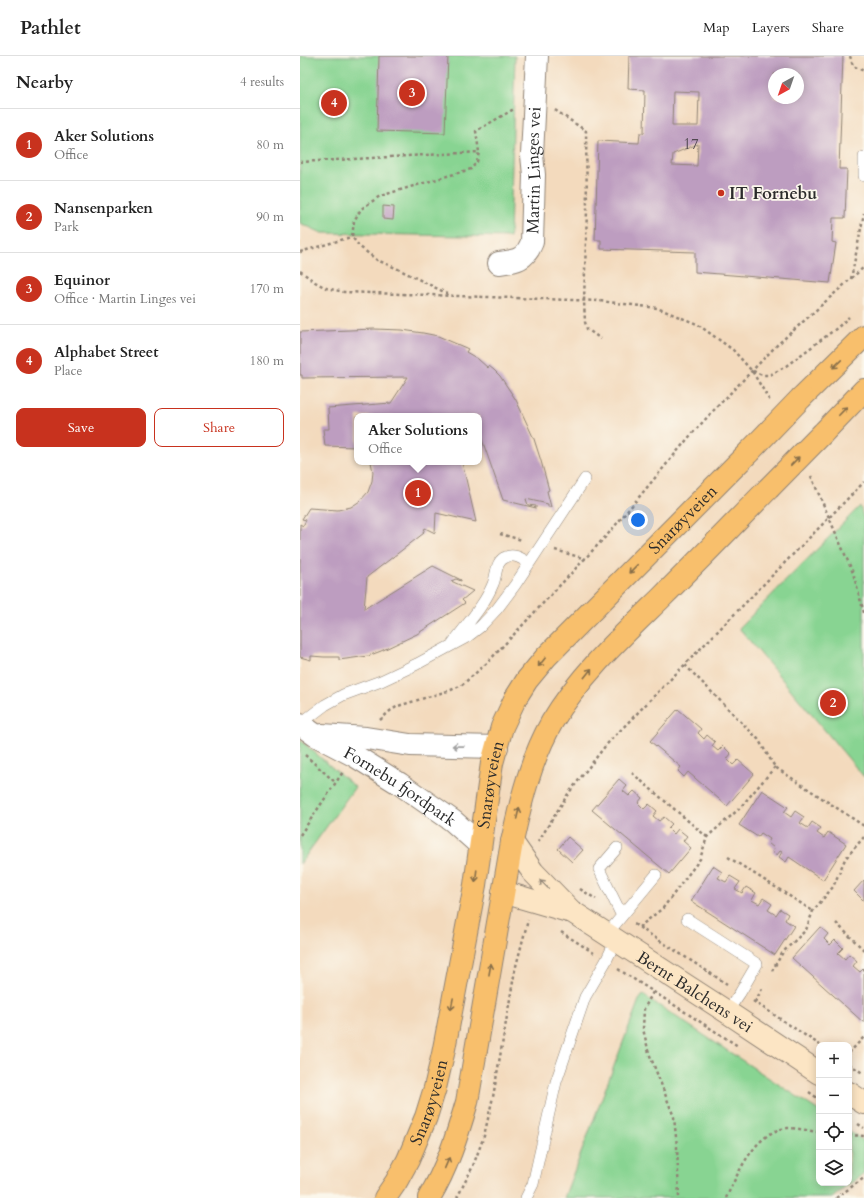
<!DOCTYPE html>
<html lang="en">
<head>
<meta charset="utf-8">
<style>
  body { margin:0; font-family:Cardo,serif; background:#f2f2f2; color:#222 }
  .controls { position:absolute; right:12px; bottom:12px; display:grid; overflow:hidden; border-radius:8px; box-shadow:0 2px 10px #0003 }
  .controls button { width:36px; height:36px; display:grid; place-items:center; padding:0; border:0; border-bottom:1px solid #e0e0e0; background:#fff; color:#222; font:20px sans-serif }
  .compass { position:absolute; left:468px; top:12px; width:36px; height:36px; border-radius:50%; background:#fff; box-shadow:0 2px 10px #0003; rotate:220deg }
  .you { position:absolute; left:338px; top:464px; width:14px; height:14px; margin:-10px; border:3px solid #fff; border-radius:50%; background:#1a73e8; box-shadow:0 0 0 6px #1a73e833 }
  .badge { display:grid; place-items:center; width:26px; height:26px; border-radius:50%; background:#c8321e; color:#fff; font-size:13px; font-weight:700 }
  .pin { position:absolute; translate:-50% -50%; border:2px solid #fff; box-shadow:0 1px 4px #0006 }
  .popup { position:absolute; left:54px; top:357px; width:128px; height:52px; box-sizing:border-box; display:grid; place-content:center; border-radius:8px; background:#fff; filter:drop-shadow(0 1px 3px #0005); font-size:13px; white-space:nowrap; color:#767676 }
  .popup b { font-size:15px; color:#222 }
  .popup::after { content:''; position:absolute; left:50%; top:100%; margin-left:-8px; border:8px solid transparent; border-top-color:#fff }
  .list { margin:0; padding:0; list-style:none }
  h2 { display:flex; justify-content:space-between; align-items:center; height:52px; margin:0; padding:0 16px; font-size:17px }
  h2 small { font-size:13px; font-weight:400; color:#767676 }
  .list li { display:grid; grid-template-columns:26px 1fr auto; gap:12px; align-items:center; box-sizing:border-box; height:72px; padding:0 16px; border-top:1px solid #e0e0e0 }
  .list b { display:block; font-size:15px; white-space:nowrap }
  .list p { margin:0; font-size:13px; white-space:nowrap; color:#767676 }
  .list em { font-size:13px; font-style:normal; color:#767676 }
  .actions { display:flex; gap:8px; padding:12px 16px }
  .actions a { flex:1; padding:9px 0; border:1px solid #c8321e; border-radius:8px; text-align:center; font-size:14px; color:#c8321e }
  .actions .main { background:#c8321e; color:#fff }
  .icon { flex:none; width:22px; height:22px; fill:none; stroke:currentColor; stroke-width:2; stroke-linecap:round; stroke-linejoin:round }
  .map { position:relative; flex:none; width:564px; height:1142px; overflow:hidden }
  header { display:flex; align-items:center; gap:24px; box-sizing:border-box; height:56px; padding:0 20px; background:#fff; border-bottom:1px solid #e0e0e0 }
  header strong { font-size:19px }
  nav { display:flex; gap:22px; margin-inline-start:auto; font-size:14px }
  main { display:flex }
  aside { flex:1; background:#fff }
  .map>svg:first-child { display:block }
  .green { fill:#88d492; stroke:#5a805e }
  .building { fill:#bd9dc0; fill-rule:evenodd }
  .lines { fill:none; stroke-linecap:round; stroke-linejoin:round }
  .lane-casing { stroke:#8f8274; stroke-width:12 }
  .street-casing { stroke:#8f8274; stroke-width:24 }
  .secondary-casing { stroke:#8f8274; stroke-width:24 }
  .primary-casing { stroke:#8f8274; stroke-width:24 }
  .path { stroke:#8f8274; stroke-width:2.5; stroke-dasharray:3 3; stroke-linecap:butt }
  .lane { stroke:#fff; stroke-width:11 }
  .street { stroke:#fff; stroke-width:22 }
  .secondary { stroke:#fce5c4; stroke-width:22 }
  .primary { stroke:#f8bf6c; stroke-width:22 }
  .primary-bridge-casing { stroke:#8f8274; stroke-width:24; stroke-linecap:butt }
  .primary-bridge { stroke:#f8bf6c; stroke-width:22 }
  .oneway { stroke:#876e48 }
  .oneway2 { stroke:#a0a0a0 }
  .oneway3 { stroke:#948878 }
  .poi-dot { fill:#c8321e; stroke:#fbf7ec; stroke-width:1.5 }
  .labels { text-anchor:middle; stroke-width:3.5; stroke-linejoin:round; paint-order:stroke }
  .number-label { font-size:15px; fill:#504850 }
  .street-label { font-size:17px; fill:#2b2b2b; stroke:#fbf7ec }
  .poi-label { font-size:17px; font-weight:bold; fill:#2b2b2b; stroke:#fbf7ec; text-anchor:start }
</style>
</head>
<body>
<header>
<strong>Pathlet</strong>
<nav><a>Map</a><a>Layers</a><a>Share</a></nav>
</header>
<main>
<aside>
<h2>Nearby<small>4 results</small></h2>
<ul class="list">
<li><span class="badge">1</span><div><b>Aker Solutions</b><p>Office</p></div><em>80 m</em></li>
<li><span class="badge">2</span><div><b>Nansenparken</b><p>Park</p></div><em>90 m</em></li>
<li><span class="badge">3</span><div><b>Equinor</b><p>Office · Martin Linges vei</p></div><em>170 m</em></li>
<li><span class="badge">4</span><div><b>Alphabet Street</b><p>Place</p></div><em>180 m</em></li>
</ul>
<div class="actions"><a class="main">Save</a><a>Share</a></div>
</aside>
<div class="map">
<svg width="564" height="1142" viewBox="0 0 564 1142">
  <rect width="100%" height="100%" fill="#fbf7ec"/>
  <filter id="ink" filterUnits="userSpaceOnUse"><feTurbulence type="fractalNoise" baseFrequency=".025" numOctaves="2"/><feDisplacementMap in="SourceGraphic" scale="8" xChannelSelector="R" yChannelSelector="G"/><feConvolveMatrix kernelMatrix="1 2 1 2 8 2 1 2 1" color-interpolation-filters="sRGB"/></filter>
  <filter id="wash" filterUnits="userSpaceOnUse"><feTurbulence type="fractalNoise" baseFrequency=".012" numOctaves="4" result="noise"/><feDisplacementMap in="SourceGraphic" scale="16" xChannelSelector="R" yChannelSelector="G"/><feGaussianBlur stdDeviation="0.9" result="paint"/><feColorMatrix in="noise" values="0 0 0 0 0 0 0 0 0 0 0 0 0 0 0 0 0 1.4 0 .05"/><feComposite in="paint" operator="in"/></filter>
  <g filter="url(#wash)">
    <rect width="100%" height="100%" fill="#f3dabd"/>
    <path class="green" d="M 0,0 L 215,0 L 210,181 L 22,177 L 0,167 Z
      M 560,450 L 564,464 L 564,721 L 439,572 Z
      M 0,684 L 55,731 L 0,808 Z
      M 343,939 L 519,1055 L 519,1127 L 549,1127 L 549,1075 L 564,1085 L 564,1117 L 532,1142 L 264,1142 L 339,944 Z"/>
    <g id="blocks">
      <path class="building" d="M 79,0 L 148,0 L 145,77 L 77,75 Z
        M 329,0 L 543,0 L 539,113 L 547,113 L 545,162 L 533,162 L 532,186 L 536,187 L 530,227 L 395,216 L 395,196 L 301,193 L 301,184 L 295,184 L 298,85 L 339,87 L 340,77 L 344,77 L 345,34 L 328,33 ZM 474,18 L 498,18 L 498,42 L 474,42 ZM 373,35 L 399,36 L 398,70 L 372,70 ZM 398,88 L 397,110 L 372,109 L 373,98 Z
        M 83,150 L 94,151 L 93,164 L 83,163 Z
        M 74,273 L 102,274 L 123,277 L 138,280 L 166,292 L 168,293 L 166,296 L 178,303 L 188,312 L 189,310 L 194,314 L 200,320 L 216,344 L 234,383 L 241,405 L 249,434 L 247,435 L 251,451 L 248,451 L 248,448 L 226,443 L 228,449 L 236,450 L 236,452 L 203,444 L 179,375 L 179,360 L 57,360 L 57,391 L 25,390 L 23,373 L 29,373 L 28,352 L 91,347 L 108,321 L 2,322 L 2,319 L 0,319 L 0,276 Z
        M 71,406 L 162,406 L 176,466 L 136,457 L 135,477 L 125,472 L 123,477 L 124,477 L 67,521 L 64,553 L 133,510 L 161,524 L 161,525 L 156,523 L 151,525 L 173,535 L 162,544 L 165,547 L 117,578 L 81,595 L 68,600 L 39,604 L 39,601 L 24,601 L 11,600 L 11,604 L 0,601 L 0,468 L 3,470 L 6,464 L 2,463 L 9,452 L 38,454 L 51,451 L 60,445 L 68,436 L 72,425 L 73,416 Z
        M 378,653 L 401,673 L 398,677 L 404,683 L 407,679 L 415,686 L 412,690 L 418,695 L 423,690 L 431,698 L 427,703 L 433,709 L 438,704 L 454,718 L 427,750 L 388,716 L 384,721 L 378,715 L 381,711 L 350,685 Z
        M 319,723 L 327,730 L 323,735 L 329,740 L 334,735 L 342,742 L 338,747 L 344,753 L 349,748 L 357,755 L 353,760 L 359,765 L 364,761 L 372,768 L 368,772 L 374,778 L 378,773 L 387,780 L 383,785 L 391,792 L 369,818 L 292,754 Z
        M 462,734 L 488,751 L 484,756 L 491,761 L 495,755 L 504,761 L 500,767 L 508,772 L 512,766 L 521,772 L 517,777 L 524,782 L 528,776 L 546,788 L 523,824 L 489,801 L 486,806 L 479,801 L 482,796 L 480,795 L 477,799 L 472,796 L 474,792 L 468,787 L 470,783 L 461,777 L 458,781 L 439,769 Z
        M 268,781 L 283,794 L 272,806 L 258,793 Z
        M 413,810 L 422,816 L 418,822 L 426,826 L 430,820 L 440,826 L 435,833 L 442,837 L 446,831 L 456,837 L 452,844 L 459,848 L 463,842 L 472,848 L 468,854 L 476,859 L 480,853 L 488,858 L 485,864 L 494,870 L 475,899 L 391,845 Z
        M 564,824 L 564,845 L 554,835 Z
        M 520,871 L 528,878 L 524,883 L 530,889 L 535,884 L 543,892 L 538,897 L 545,903 L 549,898 L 557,905 L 553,910 L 560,916 L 564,912 L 564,967 L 492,902 Z"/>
    </g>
  </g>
  <g filter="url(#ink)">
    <use href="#blocks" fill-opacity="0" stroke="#8f8274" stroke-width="1"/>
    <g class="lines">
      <defs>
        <path id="lane" d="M 564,120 L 564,101
          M 153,587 C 167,568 184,550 193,528 C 197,519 195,505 206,501 C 214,497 222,503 229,507
          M 0,668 L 25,649 L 43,639 L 81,625 L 117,608 L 167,581 L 180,571 L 197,553 L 215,529 L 285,423
          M 317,792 L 299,813 L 322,860
          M 387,863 L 457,908 L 440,937 L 427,956
          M 307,878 L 356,819
          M 226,1142 L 233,1128 L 256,1026 L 285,941 L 306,905 L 316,884"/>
        <g id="street">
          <path id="s1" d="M 199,207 C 216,205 225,204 232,186 L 234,119 L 232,99 L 237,0"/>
          <path id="s2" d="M 0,668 L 15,679 L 55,700 L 100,728 L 153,765 L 180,789"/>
          <path d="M 22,679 L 66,682 L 110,689 L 197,691"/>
        </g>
        <g id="secondary">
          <path id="s3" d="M 212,786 L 233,816 L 271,855 L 427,956 L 519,1017"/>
          <path d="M 203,836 L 268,855"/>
          <path d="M 549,1037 L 564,1047"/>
        </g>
        <g id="primary">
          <path d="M 502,341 L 564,280"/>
          <path d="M 523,377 L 564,334"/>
          <path id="s4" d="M 85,1142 L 96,1126 L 108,1104 L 126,1061 L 135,1032 L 143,998 L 175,829 L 192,707 L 202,671 L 215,643 L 227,624 L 246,601 L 449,396"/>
          <path d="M 129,1142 C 147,1112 157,1080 167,1046 L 212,786 C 221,744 231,703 252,666 C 280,619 321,581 360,543 C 396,507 432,470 468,433"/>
        </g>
      </defs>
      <use href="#lane" class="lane-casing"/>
      <use href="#street" class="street-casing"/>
      <use href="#secondary" class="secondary-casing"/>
      <use href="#primary" class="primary-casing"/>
      <path class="path" d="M 550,0 L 553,10 L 564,15
        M 255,54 L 286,75 L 287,154 L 284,245 L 285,266 L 287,273 L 301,283
        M 0,106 L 179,96 L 176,75 L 214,53
        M 0,196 L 51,181
        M 0,215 L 15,226 L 26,232 L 44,236 L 300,245 L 357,252 L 397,268 L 433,294 L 452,315 L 470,345
        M 551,223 L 564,157
        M 148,238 L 98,213 L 77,204 L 60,191 L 52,181 L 54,165 L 61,153 L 80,140 L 171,113 L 177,106 L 179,96
        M 453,315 L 462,319 L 470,319 L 486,310 L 537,272 L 549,261
        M 511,420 L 553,517 L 564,557
        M 200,478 L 222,484
        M 255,494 L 286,503
        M 385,609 L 458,683 L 475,711 L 564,770
        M 80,664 L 90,655 L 98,650 L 151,634 L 162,629 L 187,607 L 309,477 L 390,380 L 413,355 L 476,290 L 564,211
        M 5,699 L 36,727
        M 332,717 L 407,781
        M 0,779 L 43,716
        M 238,786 L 268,738 L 306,689 L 564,426
        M 428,801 L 513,855
        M 280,833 L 296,843
        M 536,867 L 564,894
        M 334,868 L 427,928
        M 339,871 L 363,852 L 400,803 L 407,781 L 439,753 L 475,711
        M 261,876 L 294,897
        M 318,913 L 438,990
        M 472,915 L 483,896 L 506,874 L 513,855 L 533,831 L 545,803 L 564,781
        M 353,936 L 344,953 L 343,973 L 349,997 L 374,1061 L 377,1091 L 379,1142
        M 453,945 L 520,989
        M 455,946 L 462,933
        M 549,997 L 564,981
        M 549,1008 L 564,1018
        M 509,1036 L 519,1043
        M 558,1068 L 564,1072
        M 549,1079 L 564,1080
        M 157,1142 L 173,1110 L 184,1080 L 193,1041 L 215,914 L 228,864
        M 426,1142 C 438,1117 456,1074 488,1072 C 498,1072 509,1075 519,1076
        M 536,1142 L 564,1122"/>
      <use href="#lane" class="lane"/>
      <use href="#street" class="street"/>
      <use href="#secondary" class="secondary"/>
      <use href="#primary" class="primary"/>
      <defs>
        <path id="primary-bridge" d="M 449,396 L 502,341
          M 468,433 L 523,377"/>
      </defs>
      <use href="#primary-bridge" class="primary-bridge-casing"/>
      <use href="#primary-bridge" class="primary-bridge"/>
    </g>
    <defs><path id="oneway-shaft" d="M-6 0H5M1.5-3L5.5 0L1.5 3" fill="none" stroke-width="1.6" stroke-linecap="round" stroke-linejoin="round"/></defs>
    <g class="oneway">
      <use href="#oneway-shaft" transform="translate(537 308) rotate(136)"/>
      <use href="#oneway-shaft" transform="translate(543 355) rotate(-46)"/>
      <use href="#oneway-shaft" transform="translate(495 405) rotate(-46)"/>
      <use href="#oneway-shaft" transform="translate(333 513) rotate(134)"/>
      <use href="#oneway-shaft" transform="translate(242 606) rotate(129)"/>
      <use href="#oneway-shaft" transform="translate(288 617) rotate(-51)"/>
      <use href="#oneway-shaft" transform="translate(218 757) rotate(-77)"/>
      <use href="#oneway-shaft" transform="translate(176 820) rotate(97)"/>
      <use href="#oneway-shaft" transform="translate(190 913) rotate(-80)"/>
      <use href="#oneway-shaft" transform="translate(152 948) rotate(101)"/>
      <use href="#oneway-shaft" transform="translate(147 1107) rotate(-67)"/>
    </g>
    <use class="oneway2" href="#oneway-shaft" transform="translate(158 690) rotate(-179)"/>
    <use class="oneway3" href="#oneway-shaft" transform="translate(244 828) rotate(-135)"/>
  </g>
  <circle class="poi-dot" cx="421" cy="137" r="4"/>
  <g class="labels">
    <g class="number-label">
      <text x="391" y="93">17</text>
    </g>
    <g class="street-label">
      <text dy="6" stroke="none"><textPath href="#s1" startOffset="114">Martin Linges vei</textPath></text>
      <text dy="6" stroke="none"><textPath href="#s4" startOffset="766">Snarøyveien</textPath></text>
      <text dy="6" stroke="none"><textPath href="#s4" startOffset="430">Snarøyveien</textPath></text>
      <text dy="6" stroke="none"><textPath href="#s2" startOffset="118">Fornebu fjordpark</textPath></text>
      <text dy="6" stroke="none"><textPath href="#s3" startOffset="239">Bernt Balchens vei</textPath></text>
      <text dy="6" stroke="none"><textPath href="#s4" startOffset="106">Snarøyveien</textPath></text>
    </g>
    <g class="poi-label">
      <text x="429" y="143">IT Fornebu</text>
    </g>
  </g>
</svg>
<div class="controls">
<button>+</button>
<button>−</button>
<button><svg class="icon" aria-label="locate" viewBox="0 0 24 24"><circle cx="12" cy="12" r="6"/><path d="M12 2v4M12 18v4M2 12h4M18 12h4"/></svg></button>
<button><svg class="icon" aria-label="layers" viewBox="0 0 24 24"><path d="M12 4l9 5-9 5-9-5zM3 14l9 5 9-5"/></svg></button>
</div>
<svg class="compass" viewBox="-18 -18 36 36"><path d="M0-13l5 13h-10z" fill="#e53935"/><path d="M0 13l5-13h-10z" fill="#767676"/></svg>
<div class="you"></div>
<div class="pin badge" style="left:118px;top:437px">1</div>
<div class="popup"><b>Aker Solutions</b>Office</div>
<div class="pin badge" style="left:533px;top:647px">2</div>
<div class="pin badge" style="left:112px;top:37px">3</div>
<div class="pin badge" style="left:34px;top:47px">4</div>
</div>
</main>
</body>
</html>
